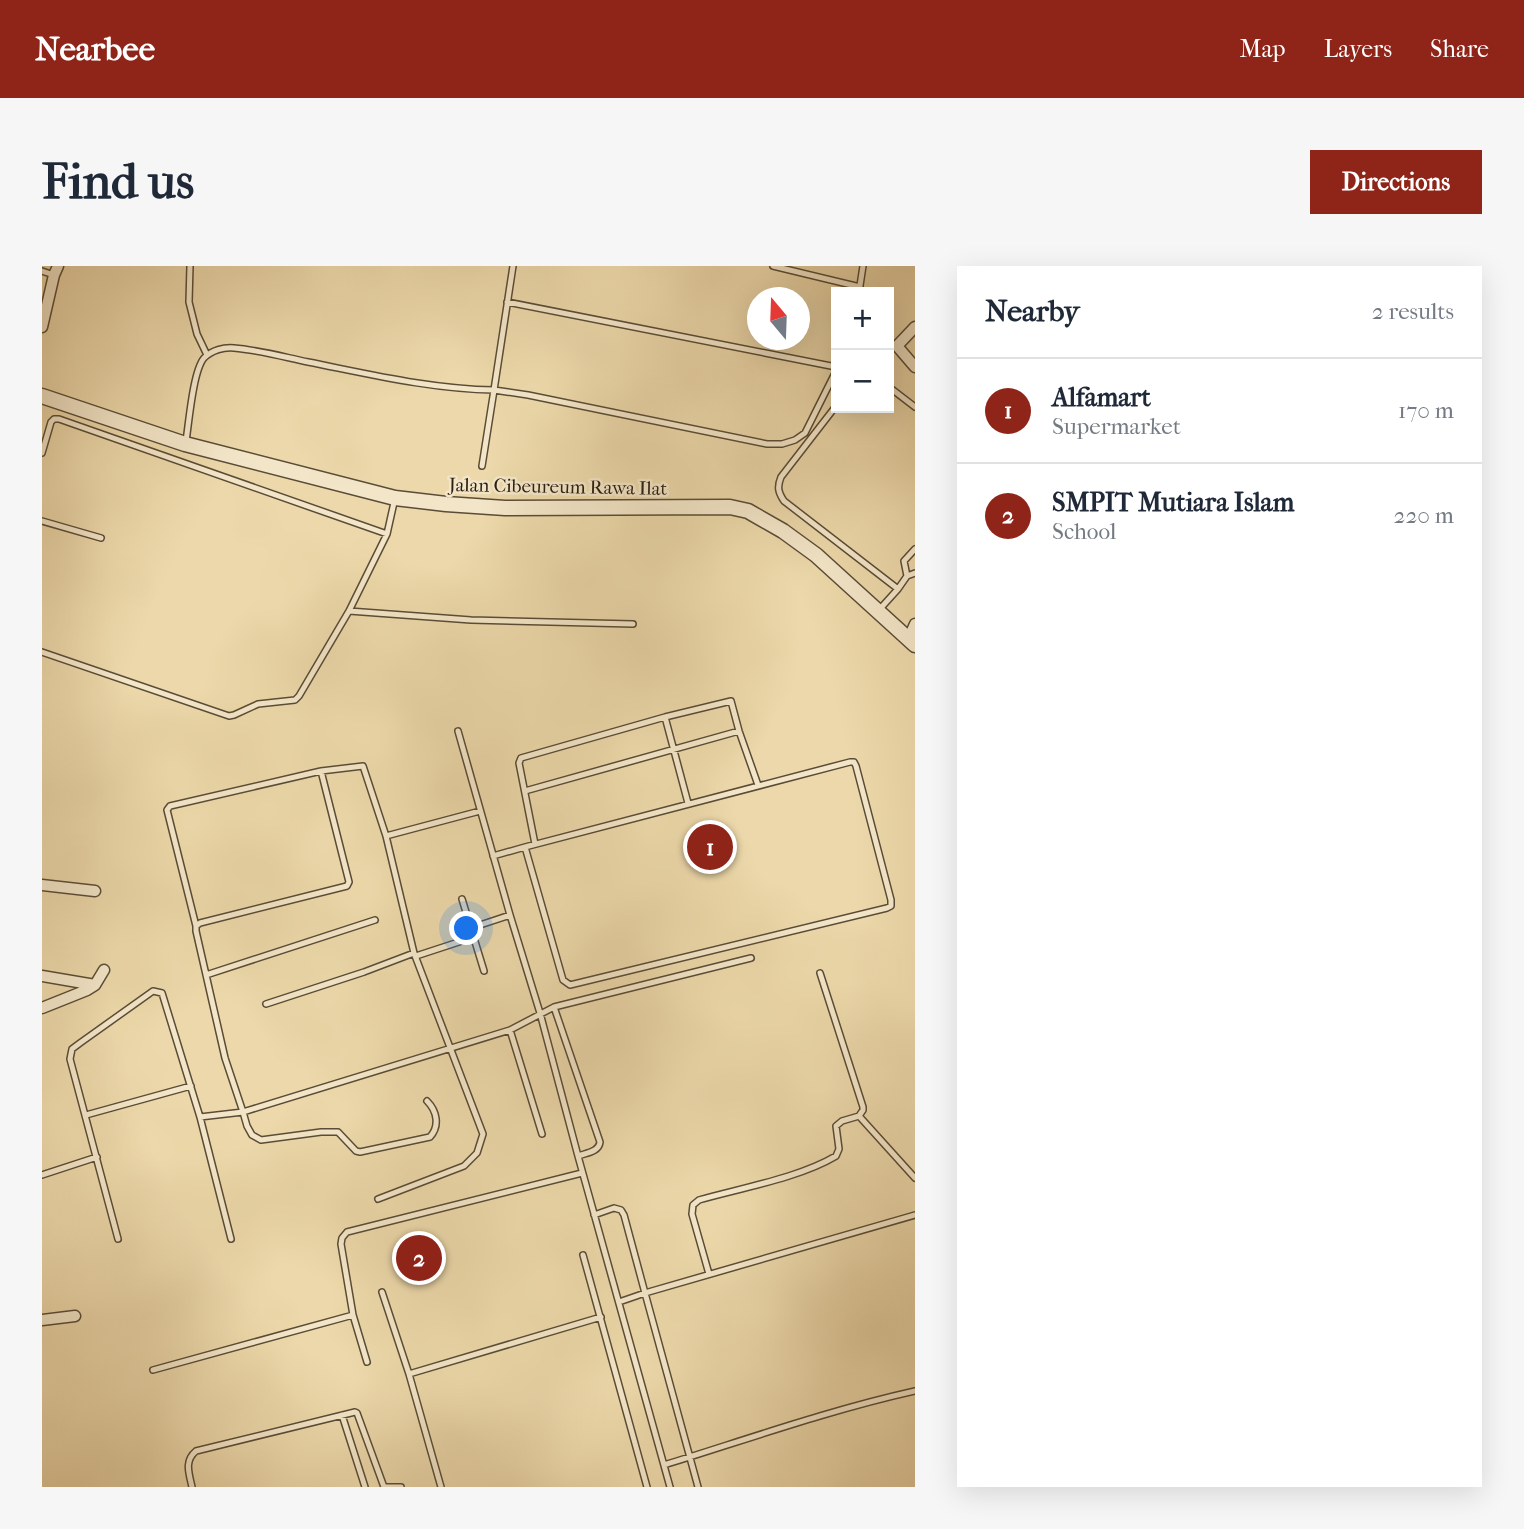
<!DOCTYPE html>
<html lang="en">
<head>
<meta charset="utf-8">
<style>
  body { margin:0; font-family:"IM FELL French Canon",serif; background:#f6f6f7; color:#1f2937 }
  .controls { position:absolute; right:21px; top:21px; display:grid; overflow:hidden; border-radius:0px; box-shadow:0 7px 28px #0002 }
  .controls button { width:63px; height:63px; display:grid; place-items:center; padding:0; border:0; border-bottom:2px solid #e0e1e3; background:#fff; color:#1f2937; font:35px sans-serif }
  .compass { position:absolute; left:705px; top:21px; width:63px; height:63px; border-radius:50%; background:#fff; box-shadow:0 7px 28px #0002; rotate:341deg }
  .you { position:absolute; left:425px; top:663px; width:24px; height:24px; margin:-18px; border:5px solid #fff; border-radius:50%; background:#1a73e8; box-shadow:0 0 0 10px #1a73e833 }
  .badge { display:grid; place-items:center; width:46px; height:46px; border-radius:50%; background:#8f2418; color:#fff; font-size:23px; font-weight:700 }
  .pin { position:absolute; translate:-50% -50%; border:4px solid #fff; box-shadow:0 2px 7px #0006 }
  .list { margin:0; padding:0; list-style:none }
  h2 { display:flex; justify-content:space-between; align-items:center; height:91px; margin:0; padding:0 28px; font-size:30px }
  h2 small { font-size:23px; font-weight:400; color:#747a83 }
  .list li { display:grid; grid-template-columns:46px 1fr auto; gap:21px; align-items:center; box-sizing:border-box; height:105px; padding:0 28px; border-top:2px solid #e0e1e3 }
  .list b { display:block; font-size:26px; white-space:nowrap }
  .list p { margin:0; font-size:23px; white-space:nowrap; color:#747a83 }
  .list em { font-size:23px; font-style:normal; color:#747a83 }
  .map { position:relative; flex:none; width:873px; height:1221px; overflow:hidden; border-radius:0px }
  header { display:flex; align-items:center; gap:42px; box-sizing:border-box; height:98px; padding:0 35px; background:#8f2418; color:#fff }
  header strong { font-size:33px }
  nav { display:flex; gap:38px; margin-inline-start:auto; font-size:24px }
  .intro { display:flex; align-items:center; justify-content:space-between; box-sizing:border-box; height:168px; padding:0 42px }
  h1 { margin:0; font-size:49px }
  .button { padding:18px 32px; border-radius:0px; background:#8f2418; color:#fff; font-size:24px; font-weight:700 }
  main { display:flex; gap:42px; padding:0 42px }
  aside { flex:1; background:#fff; border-radius:0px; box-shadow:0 7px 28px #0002 }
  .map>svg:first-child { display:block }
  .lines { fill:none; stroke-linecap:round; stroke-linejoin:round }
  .service-casing { stroke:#5a4c37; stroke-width:8 }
  .minor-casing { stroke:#5a4c37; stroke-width:13 }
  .tertiary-casing { stroke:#5a4c37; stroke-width:17 }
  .service { stroke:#f3e6c8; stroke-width:5 }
  .minor { stroke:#f3e6c8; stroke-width:10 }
  .tertiary { stroke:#f3e6c8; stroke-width:14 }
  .labels { text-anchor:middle; stroke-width:5; stroke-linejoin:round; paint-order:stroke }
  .street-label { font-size:19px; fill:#291e11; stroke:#f3e6c8 }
</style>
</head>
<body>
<header>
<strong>Nearbee</strong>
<nav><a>Map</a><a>Layers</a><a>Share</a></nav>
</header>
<div class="intro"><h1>Find us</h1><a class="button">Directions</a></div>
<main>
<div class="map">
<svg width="873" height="1221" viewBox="0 0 873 1221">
  <rect width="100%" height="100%" fill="#ecd8aa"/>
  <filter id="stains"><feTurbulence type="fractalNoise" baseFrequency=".00286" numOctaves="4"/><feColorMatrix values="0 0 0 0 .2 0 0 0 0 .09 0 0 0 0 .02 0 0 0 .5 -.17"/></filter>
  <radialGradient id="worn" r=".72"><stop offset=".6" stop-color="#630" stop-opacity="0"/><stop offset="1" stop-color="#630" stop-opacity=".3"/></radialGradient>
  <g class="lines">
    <defs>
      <path id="service" d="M 148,0 L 147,36 L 155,68 L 165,89
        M 731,0 L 818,21
        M 0,5 L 12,9
        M 817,26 L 821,0
        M 465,36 L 794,101
        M 847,121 L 873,141
        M 794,140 L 739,211 C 735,221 736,226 742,235 L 856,323 L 865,310 L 873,307
        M 144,175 C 147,156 151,105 162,92 C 170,84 182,81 192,82 C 217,84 242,91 266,96 C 327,108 389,123 452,124 L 471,0
        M 0,187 L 9,156 L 12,153 L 17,153 L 345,268
        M 440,200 L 452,124 L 486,129 L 725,178 L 740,178 L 753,174 L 763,167 L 794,105
        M 0,255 L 59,272
        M 865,310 L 862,295 L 873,283
        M 837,344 L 856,323
        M 307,345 L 429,354 L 591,358
        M 0,386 L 187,450 L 192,449 L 216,438 L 253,434 L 257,430 L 307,345 L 345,268 L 353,232
        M 623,451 L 646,537
        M 416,465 L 468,649 L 498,747 L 536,890 L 628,1221
        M 279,505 L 307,616 L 305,620 L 158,657 L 154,660 L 154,665 L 183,792 L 201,846 L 468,764 L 512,741 L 709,692
        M 483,525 L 697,465
        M 344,570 L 438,545
        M 493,578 L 477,497 L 479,492 L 623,451 L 689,435 L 697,465 L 716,519
        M 451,590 L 483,581 L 808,496 L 812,496 L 814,500 L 849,634 L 849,640 L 845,642 L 528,719 L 521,714 L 483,581
        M 420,633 L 442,705
        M 154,660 L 125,544 L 128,540 L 279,505 L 321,500 L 344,570 L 372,687 L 441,868 L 435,887 L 422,900 L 336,933
        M 429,662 L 468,649
        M 374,690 L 432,671
        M 778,707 L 821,841 L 821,844 L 817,850
        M 164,709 L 333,654
        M 224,738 L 322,706 L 372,687
        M 512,741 L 558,876 C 557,886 544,887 536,890
        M 468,764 L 500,868
        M 44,849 L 149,820
        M 158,851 L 201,846 L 205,860 L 210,869 L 219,874 L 279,866 L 296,866 L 314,885 L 318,886 L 388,871 C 398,860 395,845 385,835
        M 0,909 L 55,891
        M 552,949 L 572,942 L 579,944 L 582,949 L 603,1027 L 873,949
        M 76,973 L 28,793 L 30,783 L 38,777 L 111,725 L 120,727 L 158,851 L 189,973
        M 541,989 L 605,1221
        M 667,1008 L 650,948 L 651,939 L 657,934 C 699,922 757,912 794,890 L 797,883 L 794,860 L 800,855 L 817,850 L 873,912
        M 340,1026 L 367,1108 L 399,1221
        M 577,1036 L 603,1027 L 656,1221
        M 311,1049 L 325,1096
        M 111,1104 L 311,1049 L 299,978 L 300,972 L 305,966 L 540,907
        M 367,1108 L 559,1051
        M 300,1149 L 323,1221
        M 622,1199 C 706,1173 788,1144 873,1125
        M 150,1221 C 147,1207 142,1195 154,1185 L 313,1146 L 315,1147 L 342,1221
        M 344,1221 L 359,1221"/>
      <path id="minor" d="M 0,61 L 12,9 L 16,0
        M 873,61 L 855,80 L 873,101
        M 866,374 L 873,358
        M 0,619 L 53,625
        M 0,710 L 53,719
        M 0,742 L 45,724 L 53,719 L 62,704
        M 0,1054 L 33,1050"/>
      <path id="tertiary" d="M 0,130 L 143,178 L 353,232 L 404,238 L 463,242 L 688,241 L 706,245 L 741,265 L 774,289 L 873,379"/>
    </defs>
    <use href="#service" class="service-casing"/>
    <use href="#minor" class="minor-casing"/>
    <use href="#tertiary" class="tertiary-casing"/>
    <use href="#service" class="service"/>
    <use href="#minor" class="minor"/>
    <use href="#tertiary" class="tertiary"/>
  </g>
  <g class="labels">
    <g class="street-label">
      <text transform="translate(516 220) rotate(1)" y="7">Jalan Cibeureum Rawa Ilat</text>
    </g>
  </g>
  <rect width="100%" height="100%" filter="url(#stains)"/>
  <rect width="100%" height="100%" fill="url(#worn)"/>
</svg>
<div class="controls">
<button>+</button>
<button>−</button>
</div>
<svg class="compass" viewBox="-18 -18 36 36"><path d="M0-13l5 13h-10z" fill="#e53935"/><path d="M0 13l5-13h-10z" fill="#747a83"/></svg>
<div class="you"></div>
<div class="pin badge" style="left:668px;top:581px">1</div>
<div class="pin badge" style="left:377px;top:992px">2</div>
</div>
<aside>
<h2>Nearby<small>2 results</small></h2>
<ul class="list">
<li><span class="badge">1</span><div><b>Alfamart</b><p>Supermarket</p></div><em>170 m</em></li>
<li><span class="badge">2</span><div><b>SMPIT Mutiara Islam</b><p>School</p></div><em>220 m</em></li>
</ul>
</aside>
</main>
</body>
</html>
